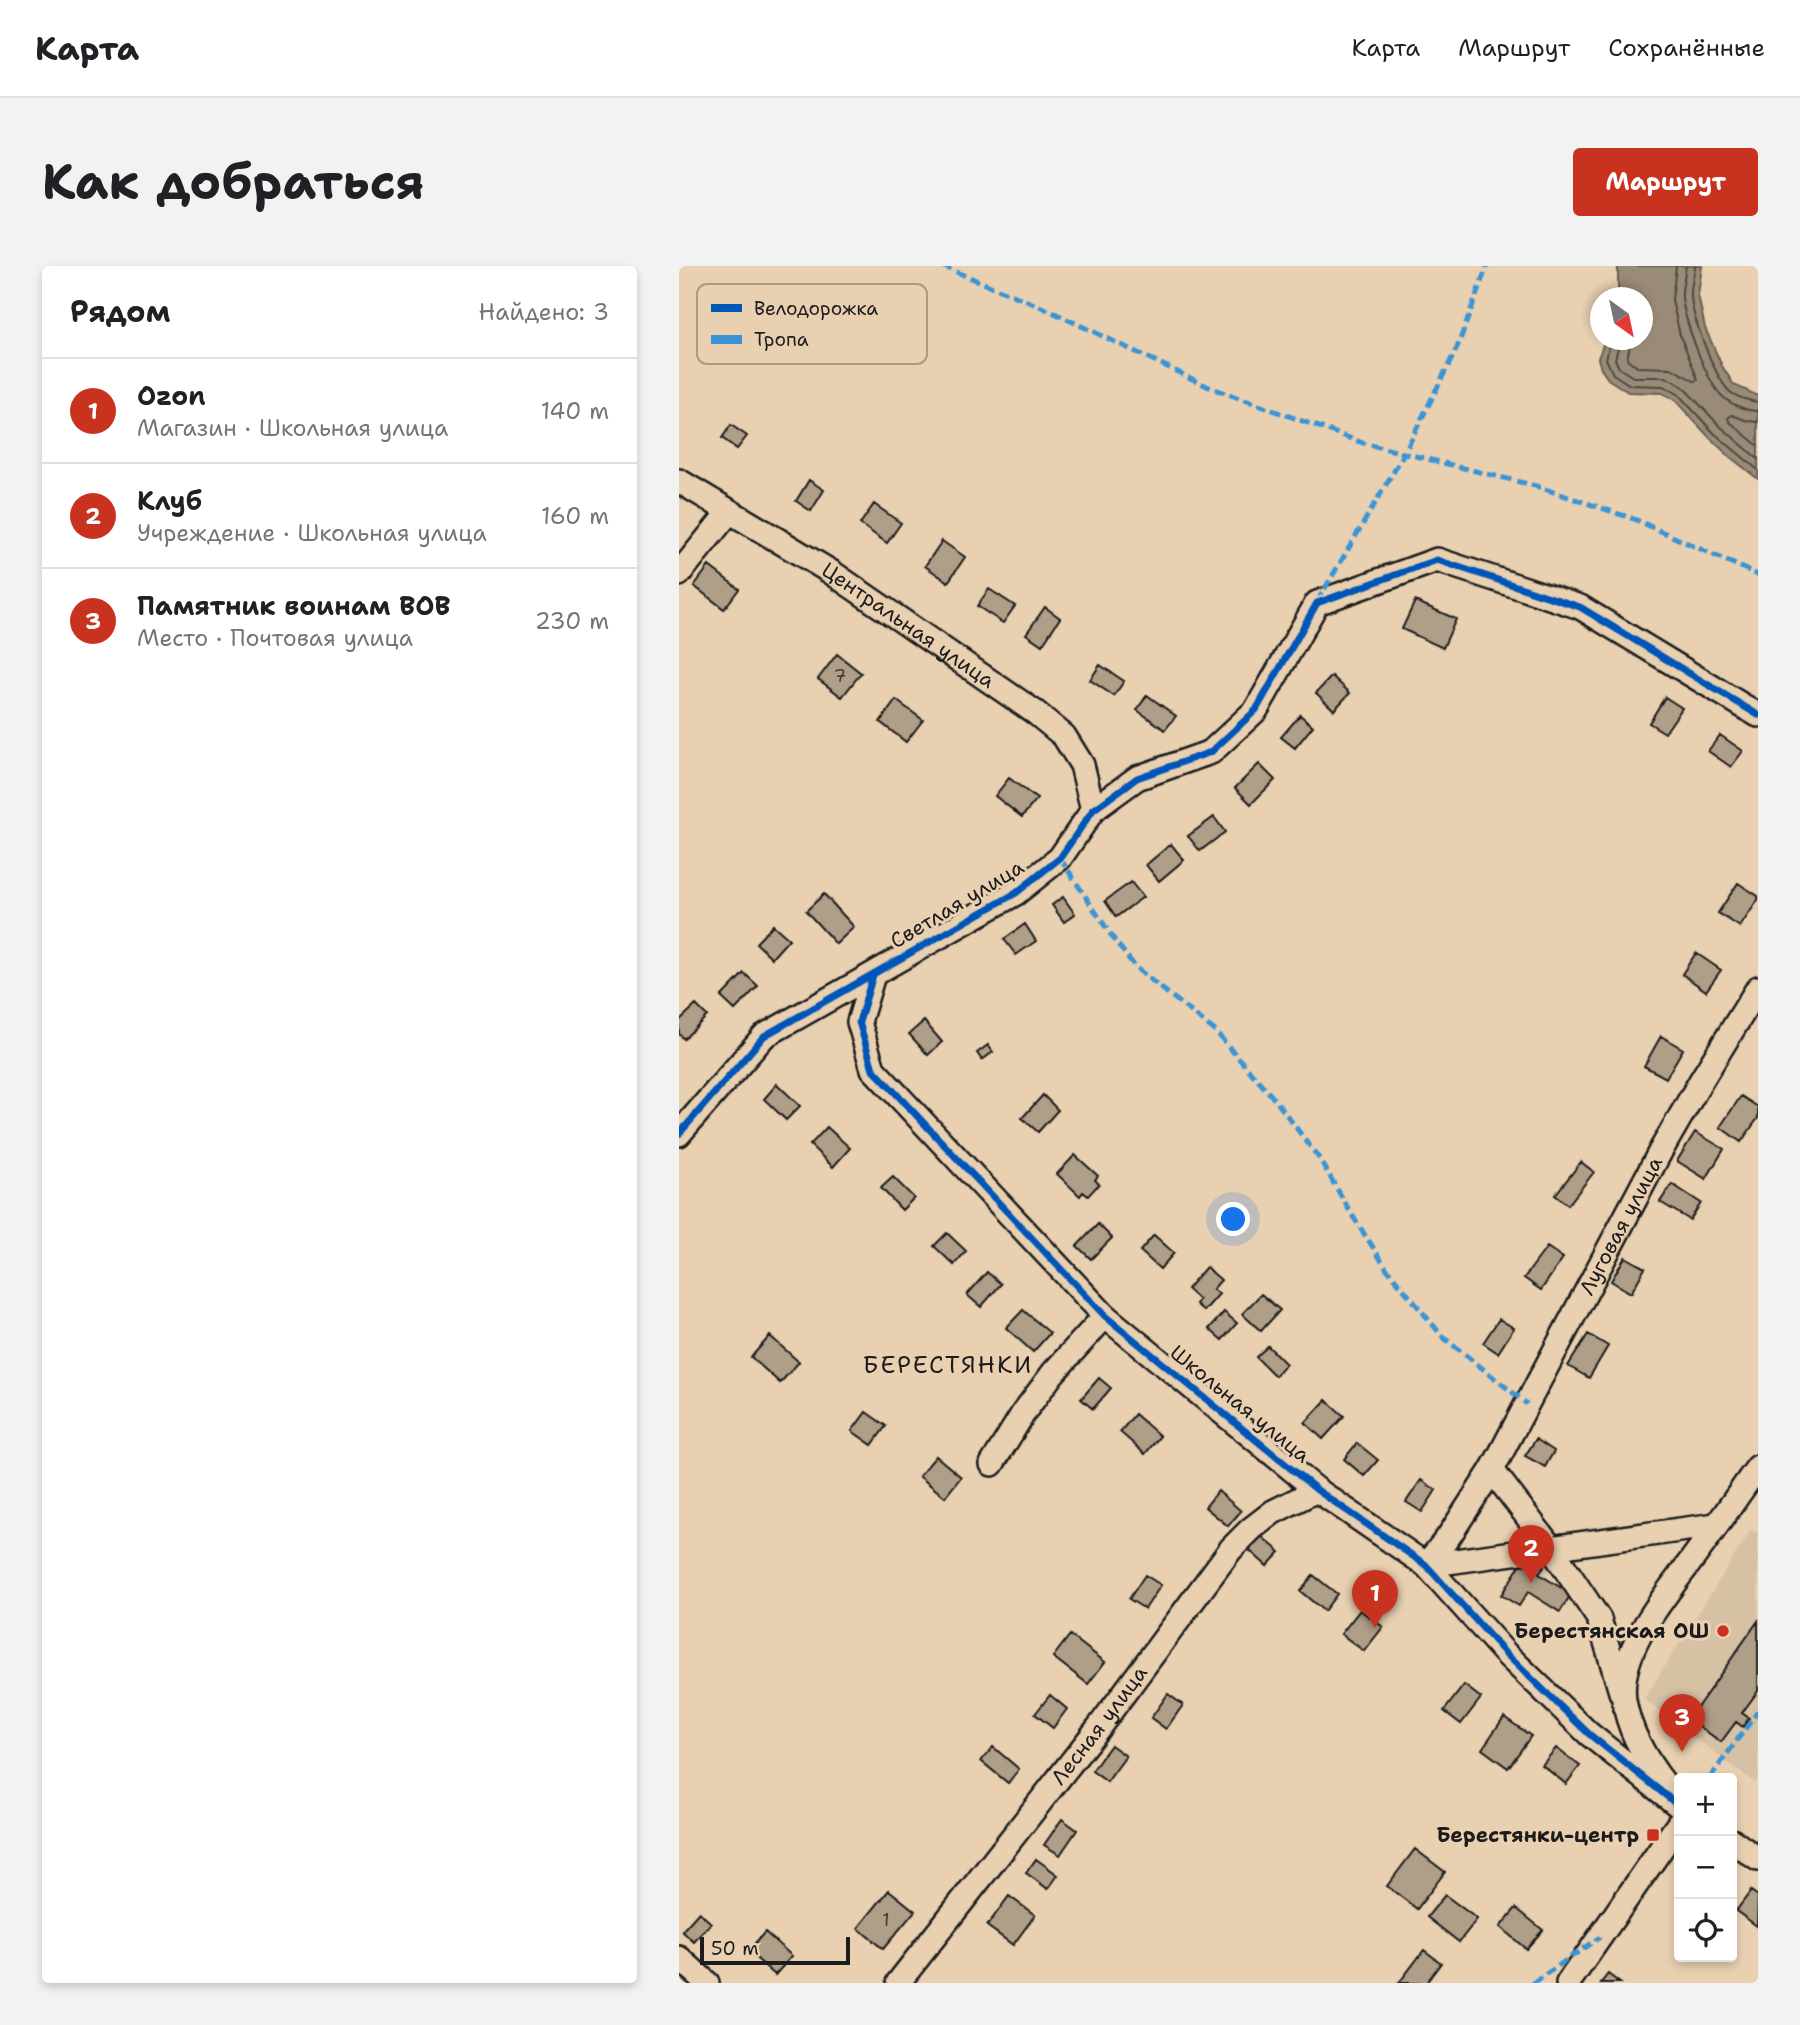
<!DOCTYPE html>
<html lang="ru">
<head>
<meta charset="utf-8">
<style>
  body { margin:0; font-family:"Shantell Sans",sans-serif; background:#f2f2f2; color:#202124 }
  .controls { position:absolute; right:21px; bottom:21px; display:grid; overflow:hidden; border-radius:7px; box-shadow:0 4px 10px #0003 }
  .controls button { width:63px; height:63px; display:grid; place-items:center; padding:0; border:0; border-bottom:2px solid #e0e0e0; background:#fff; color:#202124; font:35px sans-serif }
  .compass { position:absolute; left:911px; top:21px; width:63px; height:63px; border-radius:50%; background:#fff; box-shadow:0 4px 10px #0003; rotate:147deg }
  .scale { position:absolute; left:21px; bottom:18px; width:150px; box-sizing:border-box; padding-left:7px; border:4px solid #1c1c1c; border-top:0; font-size:19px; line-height:24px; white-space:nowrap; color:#1c1c1c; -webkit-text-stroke:5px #e8d0b1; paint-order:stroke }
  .you { position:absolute; left:555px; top:954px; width:24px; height:24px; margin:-18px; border:5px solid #fff; border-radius:50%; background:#1a73e8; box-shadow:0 0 0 10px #1a73e833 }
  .badge { display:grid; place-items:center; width:46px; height:46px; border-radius:50%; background:#c8321e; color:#fff; font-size:23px; font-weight:700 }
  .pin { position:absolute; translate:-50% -58px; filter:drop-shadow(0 2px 4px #0008) }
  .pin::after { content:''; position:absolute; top:37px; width:24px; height:21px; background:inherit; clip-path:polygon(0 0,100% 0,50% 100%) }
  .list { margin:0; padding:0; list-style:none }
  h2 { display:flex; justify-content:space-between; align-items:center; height:91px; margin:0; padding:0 28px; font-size:30px }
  h2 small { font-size:23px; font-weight:400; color:#757577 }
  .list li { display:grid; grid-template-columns:46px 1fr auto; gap:21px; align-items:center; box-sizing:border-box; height:105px; padding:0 28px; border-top:2px solid #e0e0e0 }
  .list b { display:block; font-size:26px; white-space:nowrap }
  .list p { margin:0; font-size:23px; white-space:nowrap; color:#757577 }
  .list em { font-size:23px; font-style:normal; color:#757577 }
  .icon { flex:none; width:38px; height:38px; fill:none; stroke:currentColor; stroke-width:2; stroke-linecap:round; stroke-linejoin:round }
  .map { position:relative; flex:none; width:1079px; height:1717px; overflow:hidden; border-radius:7px }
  header { display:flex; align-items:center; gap:42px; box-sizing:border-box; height:98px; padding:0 35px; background:#fff; border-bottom:2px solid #e0e0e0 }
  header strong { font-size:33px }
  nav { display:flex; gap:38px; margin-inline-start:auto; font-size:24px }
  .intro { display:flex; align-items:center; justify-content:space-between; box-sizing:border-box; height:168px; padding:0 42px }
  h1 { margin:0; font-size:49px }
  .button { padding:18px 32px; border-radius:7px; background:#c8321e; color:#fff; font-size:24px; font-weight:700 }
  main { display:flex; gap:42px; padding:0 42px }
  aside { flex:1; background:#fff; border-radius:7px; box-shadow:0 4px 10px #0003 }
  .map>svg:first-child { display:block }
  .built { fill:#d7c1a5 }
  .water { fill:#9a8b78; stroke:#685f53; stroke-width:2 }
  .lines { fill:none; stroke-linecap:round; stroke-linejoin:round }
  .shore { stroke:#4e4841; stroke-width:2 }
  .building { fill:#af9e88; stroke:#1c1c1c; stroke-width:2 }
  .minor-casing { stroke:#1c1c1c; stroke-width:28 }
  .minor { stroke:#e8d0b1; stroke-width:23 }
  .quiet { stroke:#3a94d4; stroke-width:5; stroke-dasharray:10 5; stroke-linecap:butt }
  .cycleway-casing { stroke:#e8d0b1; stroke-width:11 }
  .cycleway { stroke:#0057b8; stroke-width:7 }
  .poi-dot { fill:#c8321e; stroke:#e8d0b1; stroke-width:2.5 }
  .labels { text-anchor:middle; stroke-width:6; stroke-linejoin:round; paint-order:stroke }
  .number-label { font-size:18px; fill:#413c37 }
  .street-label { font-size:21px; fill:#1c1c1c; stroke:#e8d0b1 }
  .poi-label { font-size:21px; font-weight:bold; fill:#1c1c1c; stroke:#e8d0b1; text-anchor:end }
  .quarter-label { font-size:24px; letter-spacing:2px; fill:#1c1c1c; stroke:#e8d0b1 }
  .key { fill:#e8d0b1; stroke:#ab9a84; stroke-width:2 }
  .key-label { font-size:19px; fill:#1c1c1c }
</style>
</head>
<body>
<header>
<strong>Карта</strong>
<nav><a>Карта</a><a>Маршрут</a><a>Сохранённые</a></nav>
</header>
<div class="intro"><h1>Как добраться</h1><a class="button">Маршрут</a></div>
<main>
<aside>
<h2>Рядом<small>Найдено: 3</small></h2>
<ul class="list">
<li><span class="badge">1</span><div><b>Ozon</b><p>Магазин · Школьная улица</p></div><em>140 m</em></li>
<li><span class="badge">2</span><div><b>Клуб</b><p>Учреждение · Школьная улица</p></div><em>160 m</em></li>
<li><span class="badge">3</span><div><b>Памятник воинам ВОВ</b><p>Место · Почтовая улица</p></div><em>230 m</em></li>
</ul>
</aside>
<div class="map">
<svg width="1079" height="1717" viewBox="0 0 1079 1717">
  <rect width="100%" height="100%" fill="#e8d0b1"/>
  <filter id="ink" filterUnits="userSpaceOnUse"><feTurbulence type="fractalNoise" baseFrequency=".0143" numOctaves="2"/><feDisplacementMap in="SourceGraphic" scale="14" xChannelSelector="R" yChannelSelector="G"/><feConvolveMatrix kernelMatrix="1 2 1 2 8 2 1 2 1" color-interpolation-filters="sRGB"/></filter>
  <g filter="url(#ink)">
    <path class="built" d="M 1072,1264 L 1079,1267 L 1079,1512 L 1076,1517 L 965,1433 Z"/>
    <path class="water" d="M 939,0 L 1023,0 L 1019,29 L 1026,62 L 1043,100 L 1055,119 L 1079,130 L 1079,213 L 1050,190 L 1030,171 L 995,133 L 983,127 L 949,126 L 929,113 L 922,103 L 919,92 L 926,74 L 964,74 L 964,32 L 939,31 Z"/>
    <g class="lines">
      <path class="shore" d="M 1007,0 C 1006,10 1002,22 1003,32 C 1006,55 1027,116 1044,131 C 1053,139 1068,145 1079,145
        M 1016,0 C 1015,9 1012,18 1012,27 C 1011,48 1035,108 1049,124 C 1056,131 1070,135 1079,136
        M 932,74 L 927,93 L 934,108 L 951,119 L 984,120 L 999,128 L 1035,167 L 1079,204
        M 941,74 L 936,93 L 940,102 L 954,111 L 987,111 L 1003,120 L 1041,160 L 1079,193
        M 952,74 L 948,93 L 958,101 L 992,102 L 1015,115 L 1019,114 L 1001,69 L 993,34 L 997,0
        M 1079,156 L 1069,155 L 1053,149 L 1049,152 L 1050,155 L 1079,180"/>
    </g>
    <path class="building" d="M 52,159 L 68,170 L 58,183 L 43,172 Z
      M 130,214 L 145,224 L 132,245 L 117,235 Z
      M 195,238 L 222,257 L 208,277 L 181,258 Z
      M 263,275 L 286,291 L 269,316 L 246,300 Z
      M 30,300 L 60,323 L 45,343 L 15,320 Z
      M 310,323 L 336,340 L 324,357 L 298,340 Z
      M 736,335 L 777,353 L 764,382 L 723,363 Z
      M 366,341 L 381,352 L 363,379 L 347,368 Z
      M 158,388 L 182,407 L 163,431 L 139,413 Z
      M 421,399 L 445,415 L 435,430 L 411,414 Z
      M 653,410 L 671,427 L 655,444 L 637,427 Z
      M 468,429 L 497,450 L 486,464 L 458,444 Z
      M 986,431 L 1003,442 L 986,467 L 970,457 Z
      M 217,434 L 244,454 L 227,476 L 201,456 Z
      M 621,449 L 634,460 L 616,482 L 602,471 Z
      M 1041,469 L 1064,485 L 1052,501 L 1029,485 Z
      M 580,498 L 596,514 L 572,538 L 556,522 Z
      M 330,512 L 358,533 L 343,551 L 316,530 Z
      M 535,551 L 546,566 L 521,585 L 509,570 Z
      M 492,578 L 505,594 L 480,615 L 467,599 Z
      M 452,616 L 464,631 L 437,651 L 426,635 Z
      M 1059,617 L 1079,630 L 1079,634 L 1061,661 L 1039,647 Z
      M 145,628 L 175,661 L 157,678 L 127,645 Z
      M 384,631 L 396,648 L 385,656 L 373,639 Z
      M 346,658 L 357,675 L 337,689 L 325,673 Z
      M 94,659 L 110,673 L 93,692 L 77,677 Z
      M 1017,687 L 1042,704 L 1027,725 L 1003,708 Z
      M 65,707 L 79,720 L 56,744 L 42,731 Z
      M 17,739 L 28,750 L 5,773 L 0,768 L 0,755 Z
      M 245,755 L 263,776 L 249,789 L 230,768 Z
      M 982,770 L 1004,783 L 987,812 L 965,800 Z
      M 309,779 L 314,786 L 303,794 L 298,787 Z
      M 98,818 L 121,840 L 107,854 L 85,833 Z
      M 364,829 L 379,844 L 359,866 L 343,852 Z
      M 1062,830 L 1079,841 L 1079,852 L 1062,876 L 1041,861 Z
      M 148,861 L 171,882 L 154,901 L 131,879 Z
      M 1016,866 L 1045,883 L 1027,913 L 998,895 Z
      M 396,889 L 419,910 L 416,914 L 420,918 L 409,930 L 404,926 L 401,930 L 378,908 Z
      M 902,896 L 915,906 L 889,939 L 876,929 Z
      M 214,911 L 235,932 L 223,944 L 202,922 Z
      M 993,918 L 1022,937 L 1011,954 L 981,936 Z
      M 419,958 L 433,972 L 412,993 L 398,980 Z
      M 268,967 L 287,985 L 275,999 L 255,980 Z
      M 475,969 L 495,987 L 481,1003 L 461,985 Z
      M 868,981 L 884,992 L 862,1024 L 845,1012 Z
      M 946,991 L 966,1002 L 952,1027 L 932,1015 Z
      M 527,1001 L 542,1014 L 534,1023 L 540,1028 L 525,1045 L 517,1038 L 520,1034 L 508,1023 Z
      M 308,1006 L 322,1018 L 302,1041 L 288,1029 Z
      M 582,1028 L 601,1044 L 582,1065 L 563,1048 Z
      M 344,1044 L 371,1067 L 354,1086 L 327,1062 Z
      M 545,1046 L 558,1057 L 543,1074 L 530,1063 Z
      M 820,1053 L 835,1062 L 819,1087 L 804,1077 Z
      M 909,1068 L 929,1080 L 910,1112 L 889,1100 Z
      M 91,1070 L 120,1096 L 101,1117 L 72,1091 Z
      M 589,1080 L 607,1098 L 596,1110 L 577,1091 Z
      M 420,1112 L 432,1122 L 414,1143 L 402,1133 Z
      M 647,1134 L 665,1150 L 644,1173 L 626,1157 Z
      M 187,1146 L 207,1160 L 193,1179 L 173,1165 Z
      M 456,1148 L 481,1170 L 466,1188 L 441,1166 Z
      M 857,1173 L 875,1185 L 866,1201 L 846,1190 Z
      M 678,1177 L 699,1194 L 685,1210 L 665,1193 Z
      M 257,1190 L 282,1211 L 266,1231 L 240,1210 Z
      M 742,1214 L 757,1224 L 743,1246 L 727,1236 Z
      M 539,1225 L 562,1245 L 549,1260 L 526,1241 Z
      M 582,1270 L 601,1286 L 588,1300 L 570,1284 Z
      M 847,1290 L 865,1301 L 860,1308 L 892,1328 L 881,1346 L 849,1326 L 840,1340 L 822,1329 Z
      M 466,1309 L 482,1319 L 466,1343 L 450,1333 Z
      M 634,1309 L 658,1328 L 645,1345 L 621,1325 Z
      M 681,1344 L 704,1361 L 685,1385 L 662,1368 Z
      M 1079,1355 L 1079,1425 L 1063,1447 L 1070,1452 L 1064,1461 L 1057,1456 L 1042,1476 L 1010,1453 Z
      M 391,1369 L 426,1396 L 409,1418 L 374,1391 Z
      M 785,1419 L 802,1432 L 782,1458 L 765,1445 Z
      M 489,1428 L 504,1439 L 487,1463 L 472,1452 Z
      M 371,1429 L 388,1443 L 374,1462 L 356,1448 Z
      M 825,1451 L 852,1470 L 829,1502 L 803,1483 Z
      M 432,1479 L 447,1490 L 428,1516 L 413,1505 Z
      M 314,1481 L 340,1503 L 329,1517 L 302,1495 Z
      M 877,1482 L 901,1500 L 887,1518 L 863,1499 Z
      M 383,1553 L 398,1564 L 381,1589 L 365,1579 Z
      M 736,1583 L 766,1606 L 738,1643 L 708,1620 Z
      M 357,1593 L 379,1609 L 369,1623 L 347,1607 Z
      M 210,1624 L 236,1645 L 204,1683 L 179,1662 Z
      M 1072,1625 L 1079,1630 L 1078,1660 L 1057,1645 Z
      M 766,1629 L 798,1653 L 780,1676 L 748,1651 Z
      M 330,1630 L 356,1649 L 334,1679 L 308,1660 Z
      M 837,1642 L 864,1664 L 847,1683 L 821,1661 Z
      M 20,1646 L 32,1657 L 15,1676 L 3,1665 Z
      M 86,1666 L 113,1690 L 96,1709 L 69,1685 Z
      M 745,1684 L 762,1697 L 747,1717 L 720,1717 Z
      M 929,1708 L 941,1717 L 922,1717 Z"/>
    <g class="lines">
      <defs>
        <g id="minor">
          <path id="s1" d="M 0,215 L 152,306 L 357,447 L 385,470 L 403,499 L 414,544"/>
          <path d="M 0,308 L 50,246"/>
          <path d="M 194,709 L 180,756 L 194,803 L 426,1050 L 638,1224 L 747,1299 L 826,1387 L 910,1468 L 1000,1540"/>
          <path d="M 0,868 L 85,770 L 337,627 L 381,592 L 414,544 L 458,512 L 532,486 L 577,444 L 638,337 L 758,294 L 901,341 L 1079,449"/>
          <path d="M 313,1198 L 345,1146 L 374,1107 L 426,1050"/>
          <path d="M 813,1204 L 873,1283 L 920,1353 L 942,1426"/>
          <path id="s2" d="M 747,1299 L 770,1270 L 813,1204 L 981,886 L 1023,813 L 1079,722"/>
          <path d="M 747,1299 L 1037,1259"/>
          <path d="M 987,1520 C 968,1496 950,1465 945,1434 C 938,1383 989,1327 1017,1288 C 1038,1260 1058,1230 1079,1201"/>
          <path d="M 1053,1575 L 1079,1593"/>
          <path d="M 0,1692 L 28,1717"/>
          <path id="s3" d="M 219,1717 L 420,1461 L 552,1283 L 572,1263 L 594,1246 L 638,1224"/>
          <path d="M 889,1717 L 1000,1557"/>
        </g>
      </defs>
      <use href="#minor" class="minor-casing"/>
      <use href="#minor" class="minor"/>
      <path class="quiet" d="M 263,0 L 365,42 L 530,121 L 684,177 L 857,220 L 955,253 L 1079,309
        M 638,336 L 725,188 L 778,82 L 808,0
        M 381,592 L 436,675 L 457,702 L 536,765 L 597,835 L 642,895 L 673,949 L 708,1003 L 764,1071 L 848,1138
        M 1031,1512 L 1079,1445
        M 854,1717 L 921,1671"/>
      <defs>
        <path id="cycleway" d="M 194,709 L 180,756 L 194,803 L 426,1050 L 638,1224 L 747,1299 L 826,1387 L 910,1468 L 1000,1540
          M 0,868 L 85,770 L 337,627 L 381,592 L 414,544 L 458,512 L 532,486 L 577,444 L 638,337 L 758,294 L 901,341 L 1079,449"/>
      </defs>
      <use href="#cycleway" class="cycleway-casing"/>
      <use href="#cycleway" class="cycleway"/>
    </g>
  </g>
  <g class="poi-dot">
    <circle cx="1044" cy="1365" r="7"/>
    <rect x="967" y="1562" width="14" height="14" rx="3.5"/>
  </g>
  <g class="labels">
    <g class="number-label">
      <text x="161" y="416">7</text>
      <text x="207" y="1660">1</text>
    </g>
    <g class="street-label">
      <text dy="7" stroke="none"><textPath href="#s1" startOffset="271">Центральная улица</textPath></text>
      <text transform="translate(278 638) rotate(-31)" y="7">Светлая улица</text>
      <text dy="7" stroke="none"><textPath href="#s2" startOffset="392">Луговая улица</textPath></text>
      <text transform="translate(561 1138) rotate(39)" y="7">Школьная улица</text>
      <text dy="7" stroke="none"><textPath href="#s3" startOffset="327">Лесная улица</textPath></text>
    </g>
    <g class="poi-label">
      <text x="1030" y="1372">Берестянская ОШ</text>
      <text x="960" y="1576">Берестянки-центр</text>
    </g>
    <g class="quarter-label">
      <text x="269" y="1107">БЕРЕСТЯНКИ</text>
    </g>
  </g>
  <rect x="18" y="18" width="230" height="80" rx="10" class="key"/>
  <rect x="32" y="38" width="31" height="8" fill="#0057b8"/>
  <rect x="32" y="69" width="31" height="9" fill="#3a94d4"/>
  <g class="key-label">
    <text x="75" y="49">Велодорожка</text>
    <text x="75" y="80">Тропа</text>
  </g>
</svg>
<div class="controls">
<button>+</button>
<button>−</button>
<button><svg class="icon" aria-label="locate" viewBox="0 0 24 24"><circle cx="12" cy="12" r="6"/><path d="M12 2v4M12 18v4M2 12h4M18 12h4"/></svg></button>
</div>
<svg class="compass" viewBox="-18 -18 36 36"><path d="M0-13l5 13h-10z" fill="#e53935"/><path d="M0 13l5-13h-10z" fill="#757577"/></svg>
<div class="scale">50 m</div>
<div class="you"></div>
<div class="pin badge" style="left:696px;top:1362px">1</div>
<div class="pin badge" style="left:852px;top:1317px">2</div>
<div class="pin badge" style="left:1003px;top:1486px">3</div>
</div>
</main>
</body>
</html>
